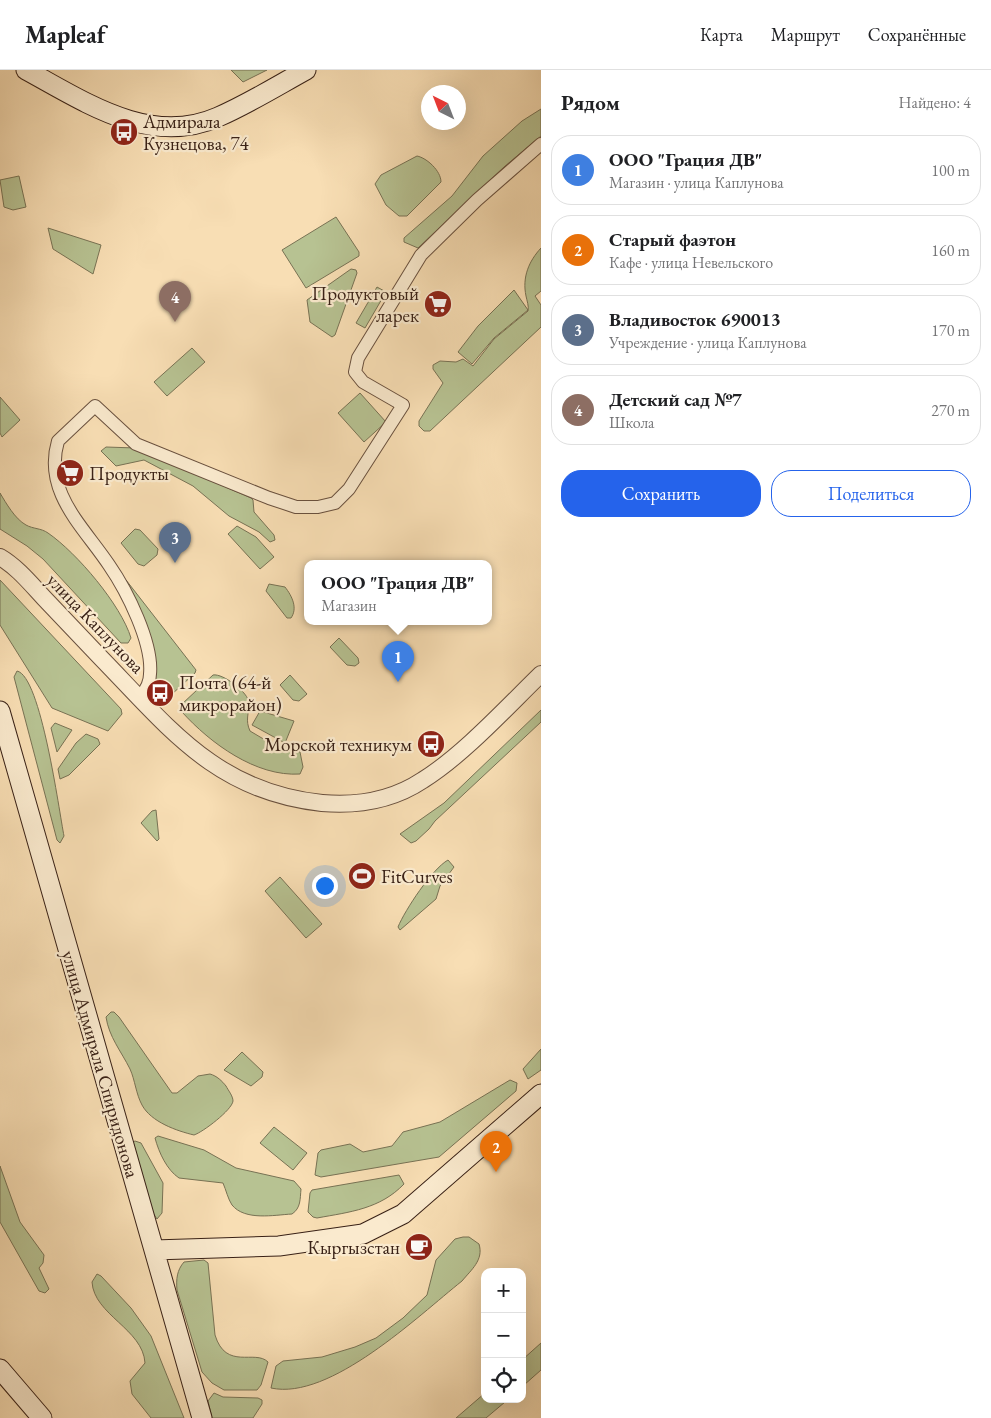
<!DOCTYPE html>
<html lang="ru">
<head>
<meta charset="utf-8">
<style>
  body { margin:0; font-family:"EB Garamond",serif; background:#f6f6f6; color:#202124 }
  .controls { position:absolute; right:15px; bottom:15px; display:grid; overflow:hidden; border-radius:10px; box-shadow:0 5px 20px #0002 }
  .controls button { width:45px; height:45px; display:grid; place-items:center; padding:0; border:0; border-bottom:1px solid #e0e0e0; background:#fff; color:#202124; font:25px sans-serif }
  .compass { position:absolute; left:421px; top:15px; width:45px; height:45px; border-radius:50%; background:#fff; box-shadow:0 5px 20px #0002; rotate:318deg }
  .you { position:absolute; left:324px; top:815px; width:18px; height:18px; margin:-12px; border:4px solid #fff; border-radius:50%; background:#1a73e8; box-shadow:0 0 0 8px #1a73e833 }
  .badge { display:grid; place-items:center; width:32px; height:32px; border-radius:50%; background:#2563eb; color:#fff; font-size:16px; font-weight:700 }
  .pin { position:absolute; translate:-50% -41px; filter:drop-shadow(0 1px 2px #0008) }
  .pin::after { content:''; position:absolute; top:26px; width:18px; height:15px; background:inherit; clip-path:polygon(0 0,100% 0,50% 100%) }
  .popup { position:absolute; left:304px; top:490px; width:188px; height:65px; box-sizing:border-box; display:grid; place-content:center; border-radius:10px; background:#fff; filter:drop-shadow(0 1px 4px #0005); font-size:16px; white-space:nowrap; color:#757577 }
  .popup b { font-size:19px; color:#202124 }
  .popup::after { content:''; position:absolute; left:50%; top:100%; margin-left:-10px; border:10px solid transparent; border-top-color:#fff }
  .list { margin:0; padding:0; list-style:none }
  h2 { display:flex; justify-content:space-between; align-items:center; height:65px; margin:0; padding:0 20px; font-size:21px }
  h2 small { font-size:16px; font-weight:400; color:#757577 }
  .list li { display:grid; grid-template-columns:32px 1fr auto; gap:15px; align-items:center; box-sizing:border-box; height:70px; margin:0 10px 10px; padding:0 10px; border:1px solid #e0e0e0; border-radius:20px }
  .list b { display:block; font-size:19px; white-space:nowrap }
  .list p { margin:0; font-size:16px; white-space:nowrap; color:#757577 }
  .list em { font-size:16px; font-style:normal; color:#757577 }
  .actions { display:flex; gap:10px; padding:15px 20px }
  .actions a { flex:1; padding:11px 0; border:1px solid #2563eb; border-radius:20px; text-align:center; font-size:18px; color:#2563eb }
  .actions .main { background:#2563eb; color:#fff }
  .icon { flex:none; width:28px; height:28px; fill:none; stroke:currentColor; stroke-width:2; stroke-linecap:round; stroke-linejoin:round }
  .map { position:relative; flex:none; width:541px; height:1348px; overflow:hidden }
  header { display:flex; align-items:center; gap:30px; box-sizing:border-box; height:70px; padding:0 25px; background:#fff; border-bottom:1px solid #e0e0e0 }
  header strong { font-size:24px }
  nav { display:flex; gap:28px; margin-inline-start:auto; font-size:18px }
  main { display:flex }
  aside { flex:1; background:#fff }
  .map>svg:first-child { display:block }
  .green { fill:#b7c292; stroke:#787254 }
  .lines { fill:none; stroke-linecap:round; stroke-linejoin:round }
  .minor-casing { stroke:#69503e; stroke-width:14 }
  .tertiary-casing { stroke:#69503e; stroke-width:18 }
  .secondary-casing { stroke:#392116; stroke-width:21 }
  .minor { stroke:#faeace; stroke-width:12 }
  .tertiary { stroke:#faeace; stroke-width:16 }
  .secondary { stroke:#faeace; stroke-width:19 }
  .labels { text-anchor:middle; stroke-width:4.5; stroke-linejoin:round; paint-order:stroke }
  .poi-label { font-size:19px; fill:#392116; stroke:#faeace; text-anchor:start }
  .street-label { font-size:19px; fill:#392116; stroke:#faeace }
</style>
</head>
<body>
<header>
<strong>Mapleaf</strong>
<nav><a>Карта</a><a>Маршрут</a><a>Сохранённые</a></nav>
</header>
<main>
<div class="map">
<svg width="541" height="1348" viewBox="0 0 541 1348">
  <rect width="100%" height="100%" fill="#f8deb4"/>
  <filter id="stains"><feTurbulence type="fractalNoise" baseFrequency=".004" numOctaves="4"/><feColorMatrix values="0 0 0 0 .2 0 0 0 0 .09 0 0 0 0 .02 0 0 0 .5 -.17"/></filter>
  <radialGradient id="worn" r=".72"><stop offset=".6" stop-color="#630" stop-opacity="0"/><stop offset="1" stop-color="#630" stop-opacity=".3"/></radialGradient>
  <path class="green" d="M 231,0 L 267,0 L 243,12 Z
    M 541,39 L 541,66 L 504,97 L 418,178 L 404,172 L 404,168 L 452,126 L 483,86 L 522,51 Z
    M 417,86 C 427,88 441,101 441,112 L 407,146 L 399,146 L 386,135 L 375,114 L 381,105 Z
    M 19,106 L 26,137 L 13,140 L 4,137 L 0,110 Z
    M 336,147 L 359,182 L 359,186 L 306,218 L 282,180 Z
    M 48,158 L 101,175 L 93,204 L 53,179 Z
    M 541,178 L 541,221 L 535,226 L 541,235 L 541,257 L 430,361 L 424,361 L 419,356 L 419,351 L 443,313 L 433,299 L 433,295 L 440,291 L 456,292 L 463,289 L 473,296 L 494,269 L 528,241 C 529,236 527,231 526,226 C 522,207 529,191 541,178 Z
    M 351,199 L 356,200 L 357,203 L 335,265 L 332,267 L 310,252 L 307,230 Z
    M 377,217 L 386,222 L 365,258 L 356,253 Z
    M 514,220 L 528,240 L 494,268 L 472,294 L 458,282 L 478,256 Z
    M 192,278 L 205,292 L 167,326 L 154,312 Z
    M 360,323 L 386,352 L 364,372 L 338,343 Z
    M 0,327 L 20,350 L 2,367 L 0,363 Z
    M 106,377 L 136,378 L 251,428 L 253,430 L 254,442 L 274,465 L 275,470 L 270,472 L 259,462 L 229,446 L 193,416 L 144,390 L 116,396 L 101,381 Z
    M 0,423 C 6,433 15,449 26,455 C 33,459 41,458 48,463 C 77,483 121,535 131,568 L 128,573 L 121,573 L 43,489 L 27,476 L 0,459 Z
    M 237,456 L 256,467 L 274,487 L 260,499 L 228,464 Z
    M 135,459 L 140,460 L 158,479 L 157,485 L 144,496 L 138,494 L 121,473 Z
    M 0,510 L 121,639 L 122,644 L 108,661 L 52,638 L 0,555 Z
    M 126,510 L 196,600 L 195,603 L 171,625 L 165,626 L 154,615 L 156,592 Z
    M 269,514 L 285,517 C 292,526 298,538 291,548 L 287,548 L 266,521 Z
    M 339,568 L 358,588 L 359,593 L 355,596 L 347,595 L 330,577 Z
    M 17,601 C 41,606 59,741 64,766 L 60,773 L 57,770 L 14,607 Z
    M 213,605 C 223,603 249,623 249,633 C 249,644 245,650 250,661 L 282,680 L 294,678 L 300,682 L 303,697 L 300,704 C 256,707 210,673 182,642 L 182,634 Z
    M 290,605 L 307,624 L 299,631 L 293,630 L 280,615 Z
    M 541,640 L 541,652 L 435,751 L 429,759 L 416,771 L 411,773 L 400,764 L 444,733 Z
    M 260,641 L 294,651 L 285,673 L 252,655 Z
    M 55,653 L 72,660 L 57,682 L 51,658 Z
    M 86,664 L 98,669 L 100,674 L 69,705 L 60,709 L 58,699 L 76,673 Z
    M 156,740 L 159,769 L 157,771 L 141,753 L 152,741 Z
    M 448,790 L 454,797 L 440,816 L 436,829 L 400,860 L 398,857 C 405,840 432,799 448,790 Z
    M 280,807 L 322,854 L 306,868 L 265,821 Z
    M 111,942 L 114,942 L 119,947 L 172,1023 L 177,1023 L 198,1006 L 210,1004 C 217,1006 222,1011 226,1016 C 228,1020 233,1026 233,1031 C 232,1040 203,1062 194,1065 C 177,1061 151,1052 142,1035 C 136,1024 135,1010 130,999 C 121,981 109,967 106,947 Z
    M 541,979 L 541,1000 L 528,1009 L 523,999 Z
    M 242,982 L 263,1002 L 262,1007 L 251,1016 L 224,1000 Z
    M 510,1010 L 517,1013 L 516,1021 L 439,1087 L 321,1107 L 315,1105 L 318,1083 L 321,1080 L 350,1074 L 363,1082 L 392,1076 L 403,1062 L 440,1052 Z
    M 274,1057 L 307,1083 L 293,1100 L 260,1073 Z
    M 158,1066 L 204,1080 L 236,1098 L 294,1111 L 301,1119 C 300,1129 301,1138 292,1144 C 274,1145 245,1151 232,1135 C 228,1129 226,1120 223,1113 L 179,1108 C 167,1100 159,1083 155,1068 Z
    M 135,1071 L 141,1073 L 163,1113 L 162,1143 L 157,1149 L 153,1143 L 133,1072 Z
    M 0,1096 L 20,1152 L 44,1185 L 43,1193 L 39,1198 L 49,1219 L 45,1223 L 39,1221 L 0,1152 Z
    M 399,1105 L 404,1114 C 380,1139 350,1142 317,1148 L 313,1147 L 308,1142 L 310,1123 L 312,1120 Z
    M 463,1167 L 469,1167 L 479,1174 C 484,1190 471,1200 462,1211 C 418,1246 330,1331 271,1318 L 276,1296 L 283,1291 L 322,1287 L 355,1277 L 376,1268 L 403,1248 L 427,1225 L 436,1190 L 455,1169 Z
    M 204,1190 L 208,1193 L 215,1265 C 226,1301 255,1279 268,1292 L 261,1315 L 257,1320 L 224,1320 L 212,1313 L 202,1302 L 177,1220 C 176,1209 177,1200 184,1192 Z
    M 97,1204 L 101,1206 L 131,1238 L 151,1266 L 184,1348 L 151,1348 L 132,1324 L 130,1311 L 145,1293 C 143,1259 94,1245 92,1212 Z
    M 541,1273 L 541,1300 L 524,1315 L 522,1290 Z
    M 214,1323 L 223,1327 L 258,1328 L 262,1330 L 262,1334 L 253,1348 L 212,1348 L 208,1331 Z
    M 485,1323 L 485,1329 L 503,1329 L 505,1332 L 486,1348 L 456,1348 Z"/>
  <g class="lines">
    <defs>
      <path id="minor" d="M 140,628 C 145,620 150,614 150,604 C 153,573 127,521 109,495 C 83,456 43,422 58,371 L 95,336 L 136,374 L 269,428 L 296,437 L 318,437 L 335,433 L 349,419 L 403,335 L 363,312 L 355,302 L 358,288 L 421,185 L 477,130 L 541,74"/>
      <path id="tertiary" d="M 0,487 C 17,497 30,513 44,528 C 63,548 82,568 101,588 C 170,659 217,722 322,733 C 357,736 393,730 423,710 C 463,685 506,638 541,604"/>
      <path id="secondary" d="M 26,0 C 85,32 150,77 218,47 C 248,34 277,16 306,0
        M 0,641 L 202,1348
        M 154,1180 L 279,1176 L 363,1164 L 403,1144 L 541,1024
        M 0,1299 L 42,1348"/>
    </defs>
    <use href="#minor" class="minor-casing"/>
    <use href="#tertiary" class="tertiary-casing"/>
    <use href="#secondary" class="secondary-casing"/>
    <use href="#minor" class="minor"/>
    <use href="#tertiary" class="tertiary"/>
    <use href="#secondary" class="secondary"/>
  </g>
  <defs>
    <symbol id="bus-disc" viewBox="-11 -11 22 22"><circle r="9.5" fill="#8f2418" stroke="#faeace"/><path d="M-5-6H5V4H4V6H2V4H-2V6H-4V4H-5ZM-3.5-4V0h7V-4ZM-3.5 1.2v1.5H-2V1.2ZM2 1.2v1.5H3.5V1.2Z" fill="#fff"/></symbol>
    <symbol id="supermarket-disc" viewBox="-11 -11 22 22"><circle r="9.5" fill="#8f2418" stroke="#faeace"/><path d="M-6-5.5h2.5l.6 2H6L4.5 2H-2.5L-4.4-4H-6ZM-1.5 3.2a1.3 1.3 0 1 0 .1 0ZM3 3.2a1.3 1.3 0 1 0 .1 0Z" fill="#fff"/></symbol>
    <symbol id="stadium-disc" viewBox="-11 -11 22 22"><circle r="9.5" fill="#8f2418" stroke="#faeace"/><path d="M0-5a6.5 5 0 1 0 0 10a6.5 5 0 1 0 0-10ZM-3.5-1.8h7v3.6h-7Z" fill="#fff"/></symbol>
    <symbol id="cafe-disc" viewBox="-11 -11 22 22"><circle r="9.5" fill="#8f2418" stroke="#faeace"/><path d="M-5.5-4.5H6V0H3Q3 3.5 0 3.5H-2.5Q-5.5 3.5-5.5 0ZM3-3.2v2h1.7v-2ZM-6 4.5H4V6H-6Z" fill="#fff"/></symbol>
  </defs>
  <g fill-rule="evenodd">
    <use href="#bus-disc" x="108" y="46" width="32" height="32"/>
    <use href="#supermarket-disc" x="422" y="218" width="32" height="32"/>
    <use href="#supermarket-disc" x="54" y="387" width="32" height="32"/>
    <use href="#bus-disc" x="144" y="607" width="32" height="32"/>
    <use href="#bus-disc" x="415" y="658" width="32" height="32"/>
    <use href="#stadium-disc" x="346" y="790" width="32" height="32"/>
    <use href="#cafe-disc" x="403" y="1161" width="32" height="32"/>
  </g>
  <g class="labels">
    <g class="poi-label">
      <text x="143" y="58">Адмирала<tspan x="143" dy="22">Кузнецова, 74</tspan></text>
      <text x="419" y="230" text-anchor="end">Продуктовый<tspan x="419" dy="22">ларек</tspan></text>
      <text x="89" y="410">Продукты</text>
      <text x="179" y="619">Почта (64-й<tspan x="179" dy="22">микрорайон)</tspan></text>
      <text x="412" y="681" text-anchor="end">Морской техникум</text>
      <text x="381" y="813">FitCurves</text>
      <text x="400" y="1184" text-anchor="end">Кыргызстан</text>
    </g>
    <g class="street-label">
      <text transform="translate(96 553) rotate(46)" y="7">улица Каплунова</text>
      <text transform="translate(101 994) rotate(74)" y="7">улица Адмирала Спиридонова</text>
    </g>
  </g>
  <rect width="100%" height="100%" filter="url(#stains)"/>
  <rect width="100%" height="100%" fill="url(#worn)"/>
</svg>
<div class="controls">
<button>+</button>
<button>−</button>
<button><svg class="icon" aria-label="locate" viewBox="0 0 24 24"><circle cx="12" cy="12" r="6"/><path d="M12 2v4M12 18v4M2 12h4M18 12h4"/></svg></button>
</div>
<svg class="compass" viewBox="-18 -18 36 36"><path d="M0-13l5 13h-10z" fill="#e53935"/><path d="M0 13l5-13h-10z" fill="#757577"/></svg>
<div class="you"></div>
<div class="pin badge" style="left:398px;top:612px;background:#3f7fe0">1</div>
<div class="popup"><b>ООО &quot;Грация ДВ&quot;</b>Магазин</div>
<div class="pin badge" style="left:496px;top:1102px;background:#e8710a">2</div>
<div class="pin badge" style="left:175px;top:493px;background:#5c6f8a">3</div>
<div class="pin badge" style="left:175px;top:252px;background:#8d6e63">4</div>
</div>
<aside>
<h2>Рядом<small>Найдено: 4</small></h2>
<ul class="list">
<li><span class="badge" style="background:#3f7fe0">1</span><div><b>ООО &quot;Грация ДВ&quot;</b><p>Магазин · улица Каплунова</p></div><em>100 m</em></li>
<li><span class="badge" style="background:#e8710a">2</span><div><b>Старый фаэтон</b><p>Кафе · улица Невельского</p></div><em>160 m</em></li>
<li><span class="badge" style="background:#5c6f8a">3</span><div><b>Владивосток 690013</b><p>Учреждение · улица Каплунова</p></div><em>170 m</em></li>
<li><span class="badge" style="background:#8d6e63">4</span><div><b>Детский сад №7</b><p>Школа</p></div><em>270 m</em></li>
</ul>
<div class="actions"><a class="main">Сохранить</a><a>Поделиться</a></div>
</aside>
</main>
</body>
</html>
